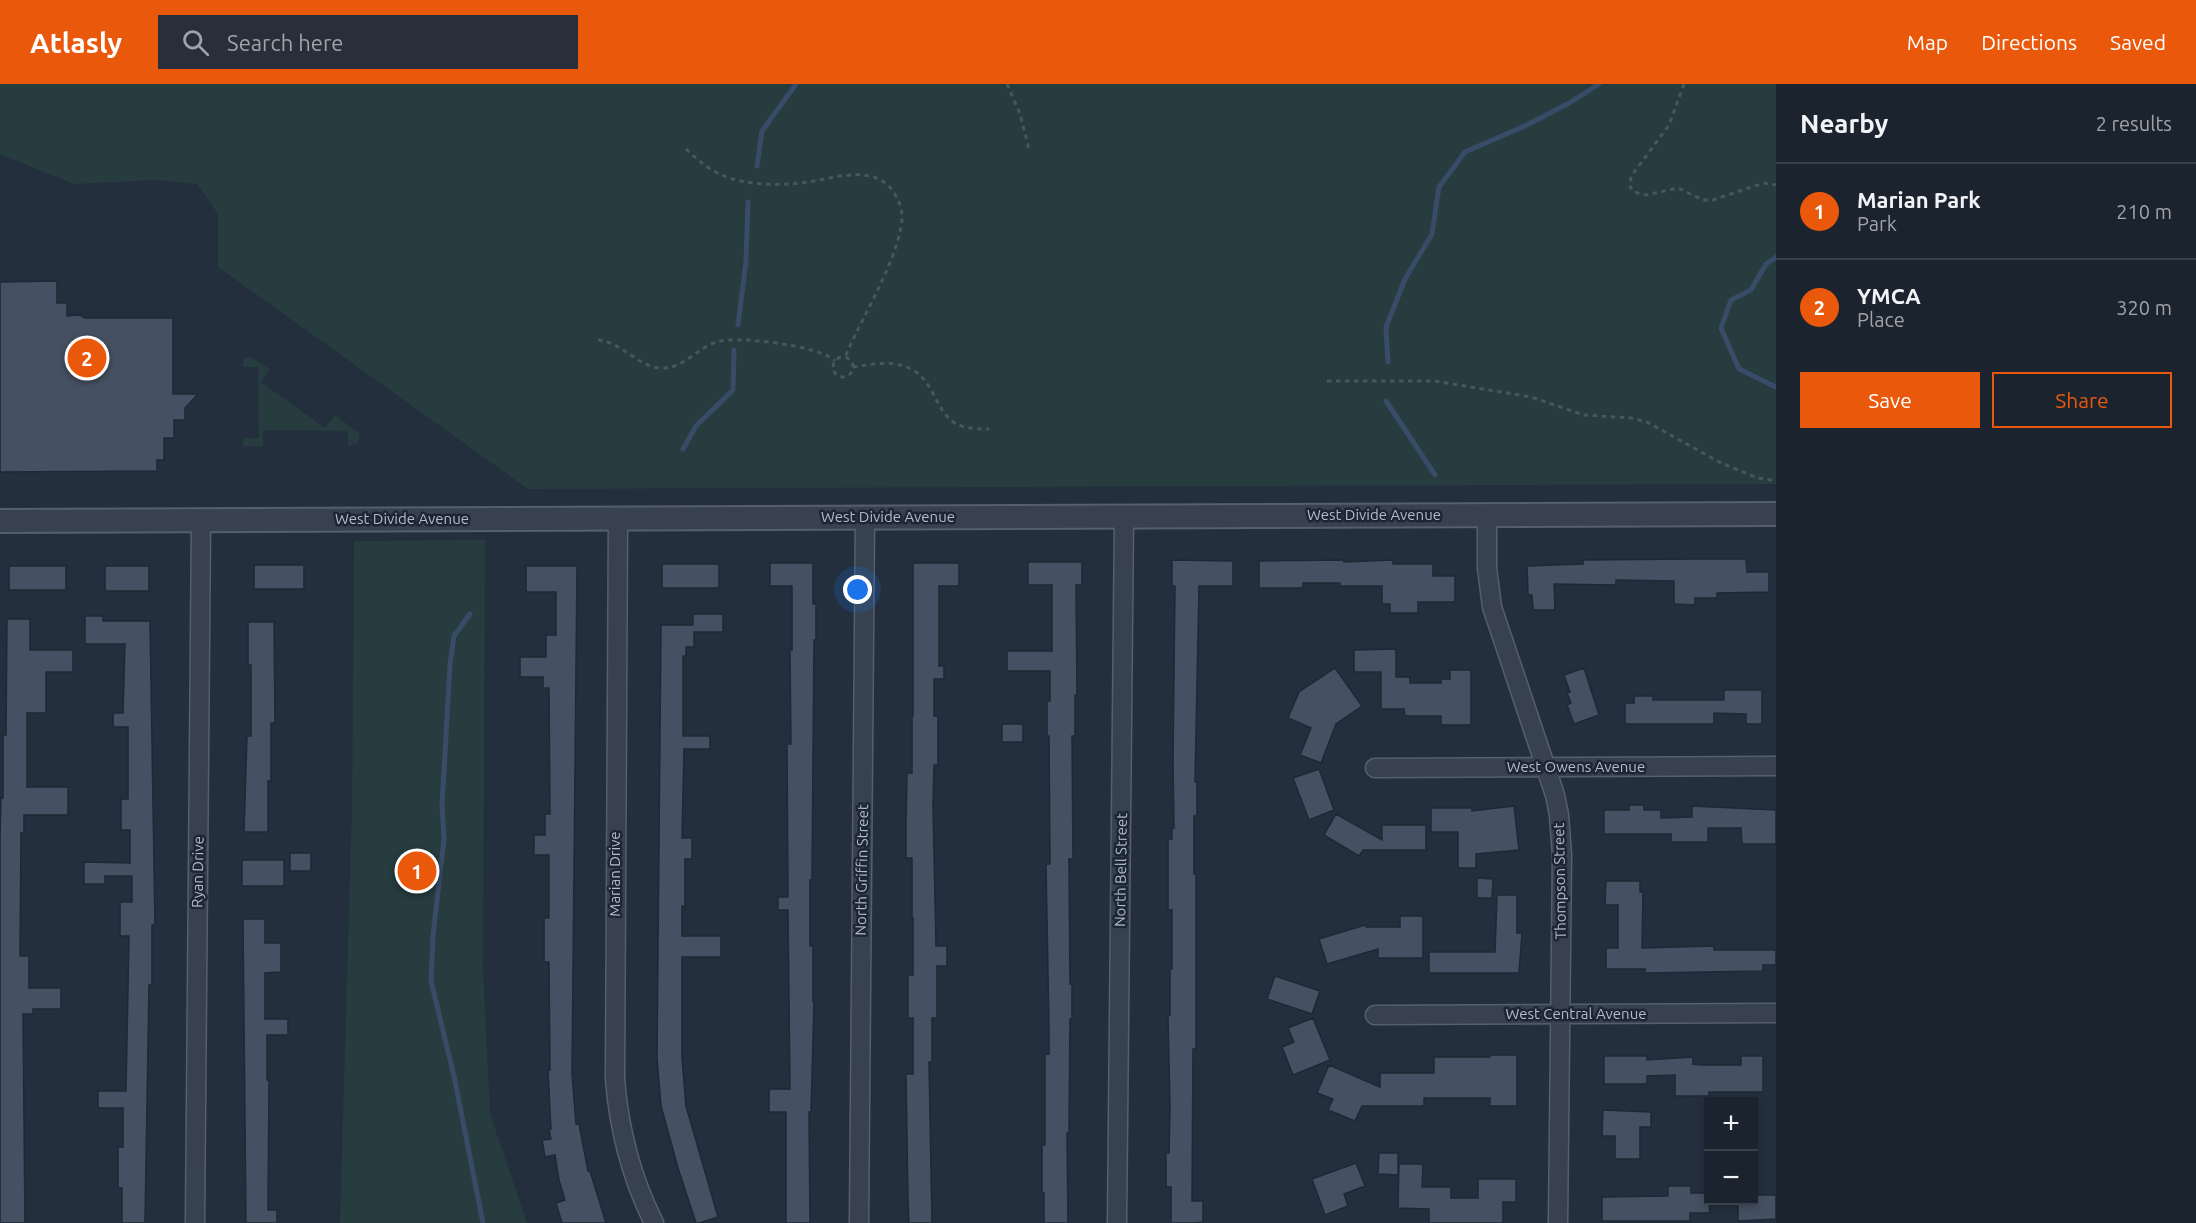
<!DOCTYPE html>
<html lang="en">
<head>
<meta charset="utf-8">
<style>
  body { margin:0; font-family:Ubuntu,sans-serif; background:#282f3a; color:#f1f3f6 }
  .controls { position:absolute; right:18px; bottom:18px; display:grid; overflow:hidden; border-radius:0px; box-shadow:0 3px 9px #0003 }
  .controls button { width:54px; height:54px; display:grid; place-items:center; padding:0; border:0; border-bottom:2px solid #39404a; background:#1b232e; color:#f1f3f6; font:30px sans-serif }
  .you { position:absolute; left:858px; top:506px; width:21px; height:21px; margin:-15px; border:4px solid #fff; border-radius:50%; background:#1a73e8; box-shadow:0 0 0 9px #1a73e833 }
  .badge { display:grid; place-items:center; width:39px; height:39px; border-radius:50%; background:#ea580c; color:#fff; font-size:20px; font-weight:700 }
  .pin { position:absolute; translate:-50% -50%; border:3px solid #fff; box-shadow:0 2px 6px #0006 }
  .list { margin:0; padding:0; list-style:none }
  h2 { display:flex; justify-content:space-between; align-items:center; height:78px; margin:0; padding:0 24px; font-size:26px }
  h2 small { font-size:20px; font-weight:400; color:#a0a4aa }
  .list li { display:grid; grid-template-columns:39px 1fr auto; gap:18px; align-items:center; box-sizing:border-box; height:96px; padding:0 24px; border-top:2px solid #39404a }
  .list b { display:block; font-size:22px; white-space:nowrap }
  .list p { margin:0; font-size:20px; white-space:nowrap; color:#a0a4aa }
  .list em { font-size:20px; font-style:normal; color:#a0a4aa }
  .actions { display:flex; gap:12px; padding:18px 24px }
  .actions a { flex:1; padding:14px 0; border:2px solid #ea580c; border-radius:0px; text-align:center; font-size:21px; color:#ea580c }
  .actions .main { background:#ea580c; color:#fff }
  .icon { flex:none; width:33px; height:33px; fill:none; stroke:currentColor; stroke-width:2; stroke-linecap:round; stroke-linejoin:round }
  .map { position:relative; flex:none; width:1776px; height:1139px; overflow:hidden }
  header { display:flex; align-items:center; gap:36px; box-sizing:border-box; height:84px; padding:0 30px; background:#ea580c; color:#fff }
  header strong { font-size:28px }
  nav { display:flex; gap:33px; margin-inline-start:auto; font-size:21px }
  .search { width:420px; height:54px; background:#282f3a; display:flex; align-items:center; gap:15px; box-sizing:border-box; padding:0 21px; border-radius:0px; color:#a0a4aa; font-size:22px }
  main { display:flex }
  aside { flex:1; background:#1b232e }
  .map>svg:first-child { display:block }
  .green { fill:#263c3f }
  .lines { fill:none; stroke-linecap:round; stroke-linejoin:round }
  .stream { stroke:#394c67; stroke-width:5 }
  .building { fill:#455162; stroke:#1f2835; stroke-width:1.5 }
  .minor-casing { stroke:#565f6c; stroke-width:21 }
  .tertiary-casing { stroke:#565f6c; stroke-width:26 }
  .path { stroke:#44595c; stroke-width:3; stroke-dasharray:4.5 4.5; stroke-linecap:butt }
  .minor { stroke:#38414e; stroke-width:18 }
  .tertiary { stroke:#38414e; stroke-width:22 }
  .labels { text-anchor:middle; stroke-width:5; stroke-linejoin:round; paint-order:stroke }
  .street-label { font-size:15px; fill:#b4bcc9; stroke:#1d2633 }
</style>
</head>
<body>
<header>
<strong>Atlasly</strong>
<div class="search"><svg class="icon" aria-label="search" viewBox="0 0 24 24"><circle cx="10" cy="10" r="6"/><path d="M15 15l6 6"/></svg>Search here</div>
<nav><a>Map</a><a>Directions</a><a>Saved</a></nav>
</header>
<main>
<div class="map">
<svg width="1776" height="1139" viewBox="0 0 1776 1139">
  <rect width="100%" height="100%" fill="#242f3e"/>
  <path class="green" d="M 0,0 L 1776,0 L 1776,400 L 528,405 L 218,183 L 218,130 L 197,100 L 158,96 L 74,100 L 0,70 Z
    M 249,272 L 270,285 L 261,298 L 325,344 L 335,331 L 360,350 L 358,359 L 348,362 L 348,347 L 263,346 L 263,362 L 243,362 L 243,354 L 259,354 L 258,283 L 243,283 L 244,275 Z
    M 485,456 L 483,884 L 490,1030 L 527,1139 L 340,1139 L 352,723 L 354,457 Z"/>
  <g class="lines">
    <path class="stream" d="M 757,82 L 762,47 L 796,0
      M 1776,173 L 1766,180 L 1751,206 L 1731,216 L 1721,244 L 1739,285 L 1776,303
      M 738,241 L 746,177 L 748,118
      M 1388,278 L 1386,243 L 1405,195 L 1432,150 L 1439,103 L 1465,68 L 1527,41 L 1571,18 L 1599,0
      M 1386,317 L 1435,391
      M 683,365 L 696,342 L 733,306 L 734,266
      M 470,530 L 454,552 L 450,580 L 442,722 L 444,755 L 433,852 L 431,897 L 454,992 L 483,1139"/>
  </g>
  <path class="building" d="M 57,197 L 57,219 L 67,219 L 67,232 L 80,231 L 85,234 L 173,234 L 173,310 L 198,310 L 185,324 L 185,336 L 174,336 L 174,354 L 164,354 L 164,376 L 157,376 L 157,387 L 0,388 L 0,198 Z
    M 1691,475 L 1746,475 L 1747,488 L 1769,488 L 1769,508 L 1717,509 L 1717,514 L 1695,514 L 1695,521 L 1674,520 L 1674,497 L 1616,496 L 1616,501 L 1554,500 L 1555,526 L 1533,526 L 1532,511 L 1528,510 L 1527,482 L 1583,480 L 1583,476 Z
    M 1172,476 L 1233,477 L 1233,502 L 1199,502 L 1195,698 L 1197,698 L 1197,732 L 1194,732 L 1194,790 L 1196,790 L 1196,965 L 1193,965 L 1192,1117 L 1203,1117 L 1203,1138 L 1194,1139 L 1171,1139 L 1171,1103 L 1166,1103 L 1166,1069 L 1169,1069 L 1170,1024 L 1168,931 L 1170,931 L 1170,885 L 1172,885 L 1172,826 L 1168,826 L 1168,755 L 1172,755 L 1172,744 L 1174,744 L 1173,678 L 1175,502 L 1172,502 Z
    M 1344,476 L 1344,478 L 1393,476 L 1393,480 L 1433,480 L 1433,492 L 1455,492 L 1455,518 L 1418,518 L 1418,529 L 1390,529 L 1390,520 L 1382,520 L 1382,502 L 1340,502 L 1340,499 L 1303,499 L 1303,504 L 1259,504 L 1259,477 Z
    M 1028,478 L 1082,478 L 1082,501 L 1076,501 L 1077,611 L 1075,611 L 1075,652 L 1072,652 L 1073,775 L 1069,775 L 1070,900 L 1072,900 L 1072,935 L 1070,935 L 1069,1049 L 1067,1049 L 1068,1139 L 1044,1139 L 1044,1109 L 1042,1109 L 1042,1061 L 1045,1061 L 1045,970 L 1049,970 L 1049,945 L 1046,780 L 1050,780 L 1049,652 L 1047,652 L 1047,617 L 1050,617 L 1050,587 L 1007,587 L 1007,567 L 1052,567 L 1052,501 L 1028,501 Z
    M 770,479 L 813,479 L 813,520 L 816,520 L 816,556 L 814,556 L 812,796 L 810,796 L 810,862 L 813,862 L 813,918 L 814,918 L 811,1028 L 809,1028 L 810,1139 L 786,1139 L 786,1028 L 769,1028 L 769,1005 L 790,1005 L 788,826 L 778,826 L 778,813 L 788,813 L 787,660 L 791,660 L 790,566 L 792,566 L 792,502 L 770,502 Z
    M 913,479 L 959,479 L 959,502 L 939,502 L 939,582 L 944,582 L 944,595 L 934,595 L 934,632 L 938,632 L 938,681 L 934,681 L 933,722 L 936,862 L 947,862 L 947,882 L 937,882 L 937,934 L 932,934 L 932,978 L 929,978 L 932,1139 L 909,1139 L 908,1118 L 906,990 L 913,990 L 913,934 L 908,934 L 908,891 L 913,891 L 913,834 L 912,834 L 912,774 L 906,774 L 906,739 L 907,689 L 912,689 L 912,632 L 913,632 Z
    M 662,480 L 719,480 L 719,504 L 662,504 Z
    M 254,481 L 304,481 L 304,505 L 254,505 Z
    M 9,482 L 66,482 L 66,506 L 9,506 Z
    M 105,482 L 149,482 L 149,507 L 105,507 Z
    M 526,482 L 577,482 L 572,989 L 576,1040 L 579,1040 L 588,1087 L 590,1087 L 606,1139 L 562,1139 L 556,1119 L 565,1116 L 559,1096 L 555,1071 L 545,1073 L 542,1056 L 551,1055 L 549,1045 L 551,1045 L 548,986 L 550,986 L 549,878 L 544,878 L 544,834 L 549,834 L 549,771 L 534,771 L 534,751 L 545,751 L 545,730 L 550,730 L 549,604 L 543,604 L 543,593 L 520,593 L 520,573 L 546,573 L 546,551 L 556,551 L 556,508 L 526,508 Z
    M 693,530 L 723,530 L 723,548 L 694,548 L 694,563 L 686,563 L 686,572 L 683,572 L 683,652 L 710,652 L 710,665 L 684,665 L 682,754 L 692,754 L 692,775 L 685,775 L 685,822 L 682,822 L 682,852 L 721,852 L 721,873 L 682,873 L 682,974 L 686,1022 L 718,1133 L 699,1139 L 696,1139 L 678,1084 L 661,1022 L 657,974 L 661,541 L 693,541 Z
    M 85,532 L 103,532 L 103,537 L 150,537 L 155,841 L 152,841 L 152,901 L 149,901 L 145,1139 L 122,1139 L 122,1104 L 118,1104 L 118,1063 L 123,1063 L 123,1024 L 98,1024 L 98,1007 L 126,1007 L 129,852 L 120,852 L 120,818 L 132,818 L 132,792 L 105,792 L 105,800 L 84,800 L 84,778 L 130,779 L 130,746 L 121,746 L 121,715 L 128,715 L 128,643 L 113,643 L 113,629 L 123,629 L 125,560 L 85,560 Z
    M 7,535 L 30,535 L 30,566 L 73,566 L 73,588 L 46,588 L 46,629 L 27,629 L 27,703 L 68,703 L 68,731 L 24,731 L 24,749 L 21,749 L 20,872 L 29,872 L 29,904 L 61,904 L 61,925 L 33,925 L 33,930 L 23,930 L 25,1139 L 0,1139 L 0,756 L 1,714 L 3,714 L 3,651 L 6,651 Z
    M 248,538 L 274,538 L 275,639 L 271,639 L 271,697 L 268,697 L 268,748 L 244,748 L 247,652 L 251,652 L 251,581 L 248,581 Z
    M 1396,565 L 1396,593 L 1410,593 L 1410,599 L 1441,599 L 1441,595 L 1450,595 L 1450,586 L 1471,586 L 1471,641 L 1441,641 L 1441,632 L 1405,632 L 1404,625 L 1381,625 L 1381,588 L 1354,588 L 1354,566 Z
    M 1335,584 L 1362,622 L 1336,640 L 1321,679 L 1300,671 L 1311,644 L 1288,634 L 1299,608 Z
    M 1584,584 L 1599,631 L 1574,640 L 1567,621 L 1571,619 L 1567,609 L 1570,608 L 1564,591 Z
    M 1724,606 L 1762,606 L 1762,640 L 1746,640 L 1746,630 L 1714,629 L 1714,640 L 1625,640 L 1625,619 L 1634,619 L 1634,612 L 1653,612 L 1653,616 L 1724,616 Z
    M 1002,640 L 1023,640 L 1023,658 L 1002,658 Z
    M 1319,685 L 1334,726 L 1309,736 L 1293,694 Z
    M 1629,721 L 1644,721 L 1644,726 L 1661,726 L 1661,734 L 1692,733 L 1692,722 L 1776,726 L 1776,760 L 1742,760 L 1741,744 L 1708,744 L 1708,758 L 1671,758 L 1671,750 L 1604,750 L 1604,726 L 1629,726 Z
    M 1514,722 L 1519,766 L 1476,770 L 1476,784 L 1458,784 L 1458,748 L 1431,748 L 1431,724 L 1472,724 L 1472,727 Z
    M 1336,730 L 1382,756 L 1382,741 L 1426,741 L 1426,766 L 1363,766 L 1359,772 L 1324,751 Z
    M 290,769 L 311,769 L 311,787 L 290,787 Z
    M 242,776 L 284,776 L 284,802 L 242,802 Z
    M 1477,794 L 1493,795 L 1492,814 L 1477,814 Z
    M 1606,797 L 1640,797 L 1640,808 L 1643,808 L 1642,864 L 1714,862 L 1714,866 L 1776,866 L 1776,881 L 1763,881 L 1763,887 L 1645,889 L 1645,885 L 1606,885 L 1606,864 L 1618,864 L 1618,821 L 1605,821 Z
    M 1497,811 L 1517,811 L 1517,849 L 1522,849 L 1519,889 L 1429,889 L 1429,868 L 1495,868 Z
    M 1400,832 L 1423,832 L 1423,874 L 1378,874 L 1378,865 L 1327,880 L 1319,855 L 1365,841 L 1366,843 L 1400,843 Z
    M 243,835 L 265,835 L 265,859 L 281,859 L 281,888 L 265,889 L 265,935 L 288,935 L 288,951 L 267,951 L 267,996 L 269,996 L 268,1126 L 277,1126 L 277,1139 L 246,1139 Z
    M 1275,892 L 1320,907 L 1312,930 L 1267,915 Z
    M 1313,934 L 1330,976 L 1293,991 L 1282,963 L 1294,958 L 1288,944 Z
    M 1490,971 L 1517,971 L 1517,1022 L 1490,1022 L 1490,1014 L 1424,1014 L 1424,1022 L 1362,1022 L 1355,1037 L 1328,1026 L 1333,1015 L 1317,1009 L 1329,981 L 1380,1003 L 1380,989 L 1434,989 L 1434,973 L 1490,973 Z
    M 1604,972 L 1647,972 L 1647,976 L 1693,973 L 1693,980 L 1701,981 L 1741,981 L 1741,972 L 1763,972 L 1763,1008 L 1709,1008 L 1709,1012 L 1675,1012 L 1675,991 L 1647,992 L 1647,1000 L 1604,1000 Z
    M 1603,1026 L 1651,1028 L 1651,1043 L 1640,1043 L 1640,1075 L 1615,1075 L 1615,1052 L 1602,1052 Z
    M 1379,1069 L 1398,1069 L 1398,1091 L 1378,1090 Z
    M 1356,1079 L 1365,1102 L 1344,1110 L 1348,1122 L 1325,1131 L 1312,1095 Z
    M 1399,1080 L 1423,1080 L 1422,1103 L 1451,1103 L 1451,1114 L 1478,1114 L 1478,1095 L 1516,1095 L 1516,1118 L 1503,1118 L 1503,1139 L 1429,1139 L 1429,1125 L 1398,1124 Z
    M 1668,1102 L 1691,1102 L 1691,1109 L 1708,1109 L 1710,1129 L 1690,1129 L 1690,1137 L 1602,1137 L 1602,1113 L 1668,1112 Z
    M 1754,1111 L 1776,1111 L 1776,1135 L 1738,1137 L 1738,1116 L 1754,1116 Z"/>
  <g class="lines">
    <defs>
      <path id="minor" d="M 1487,430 L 1487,484 L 1492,523 L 1555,711 L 1559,731 L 1562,771 L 1558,1139
        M 618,434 L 615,995 C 619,1046 631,1093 654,1139
        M 1375,684 L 1776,682
        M 1375,931 L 1776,929
        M 195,1139 L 201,437
        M 859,1139 L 865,433
        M 1117,1139 L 1124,433"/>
      <path id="tertiary" d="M 0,437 L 1776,430"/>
    </defs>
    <use href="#minor" class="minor-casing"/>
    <use href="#tertiary" class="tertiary-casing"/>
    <path class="path" d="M 1007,0 L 1020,30 L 1029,65
      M 1684,0 L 1669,41 L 1632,91 L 1629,101 L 1634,108 L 1646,111 L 1678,104 L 1703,116 L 1713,116 L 1764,99 L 1776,101
      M 686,65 C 711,89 727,97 763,100 C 778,101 793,100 809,98 C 838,93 878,79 896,112 C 902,122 903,132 901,143 C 893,185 862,233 845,273
      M 598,256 C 623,259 636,281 659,284 C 683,286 696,265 716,258 C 736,251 821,262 835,277
      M833 283a10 10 0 1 1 20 0a10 10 0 1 1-20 0Z
      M 853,283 C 868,281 885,277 900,281 C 934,289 932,322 953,338 C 963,345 977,345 989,345
      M 1327,297 L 1435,297 L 1531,313 L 1584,331 L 1631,334 L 1647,338 L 1721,379 L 1758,394 L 1776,397"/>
    <use href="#minor" class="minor"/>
    <use href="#tertiary" class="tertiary"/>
  </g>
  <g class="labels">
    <g class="street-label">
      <text x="1374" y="436">West Divide Avenue</text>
      <text x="888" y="438">West Divide Avenue</text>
      <text x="402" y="440">West Divide Avenue</text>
      <text x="1576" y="688">West Owens Avenue</text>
      <text transform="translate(862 786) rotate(-89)" y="5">North Griffin Street</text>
      <text transform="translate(1121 786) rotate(-89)" y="5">North Bell Street</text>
      <text transform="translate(198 788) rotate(-89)" y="5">Ryan Drive</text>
      <text transform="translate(615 790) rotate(-90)" y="5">Marian Drive</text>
      <text transform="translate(1560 797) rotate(-91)" y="5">Thompson Street</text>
      <text x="1576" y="935">West Central Avenue</text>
    </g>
  </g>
</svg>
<div class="controls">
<button>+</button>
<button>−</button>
</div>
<div class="you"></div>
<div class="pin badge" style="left:417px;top:787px">1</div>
<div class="pin badge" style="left:87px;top:274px">2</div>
</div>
<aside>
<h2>Nearby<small>2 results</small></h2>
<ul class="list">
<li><span class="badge">1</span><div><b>Marian Park</b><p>Park</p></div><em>210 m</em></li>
<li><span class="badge">2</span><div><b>YMCA</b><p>Place</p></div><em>320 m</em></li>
</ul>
<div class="actions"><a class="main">Save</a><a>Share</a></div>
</aside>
</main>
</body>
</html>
